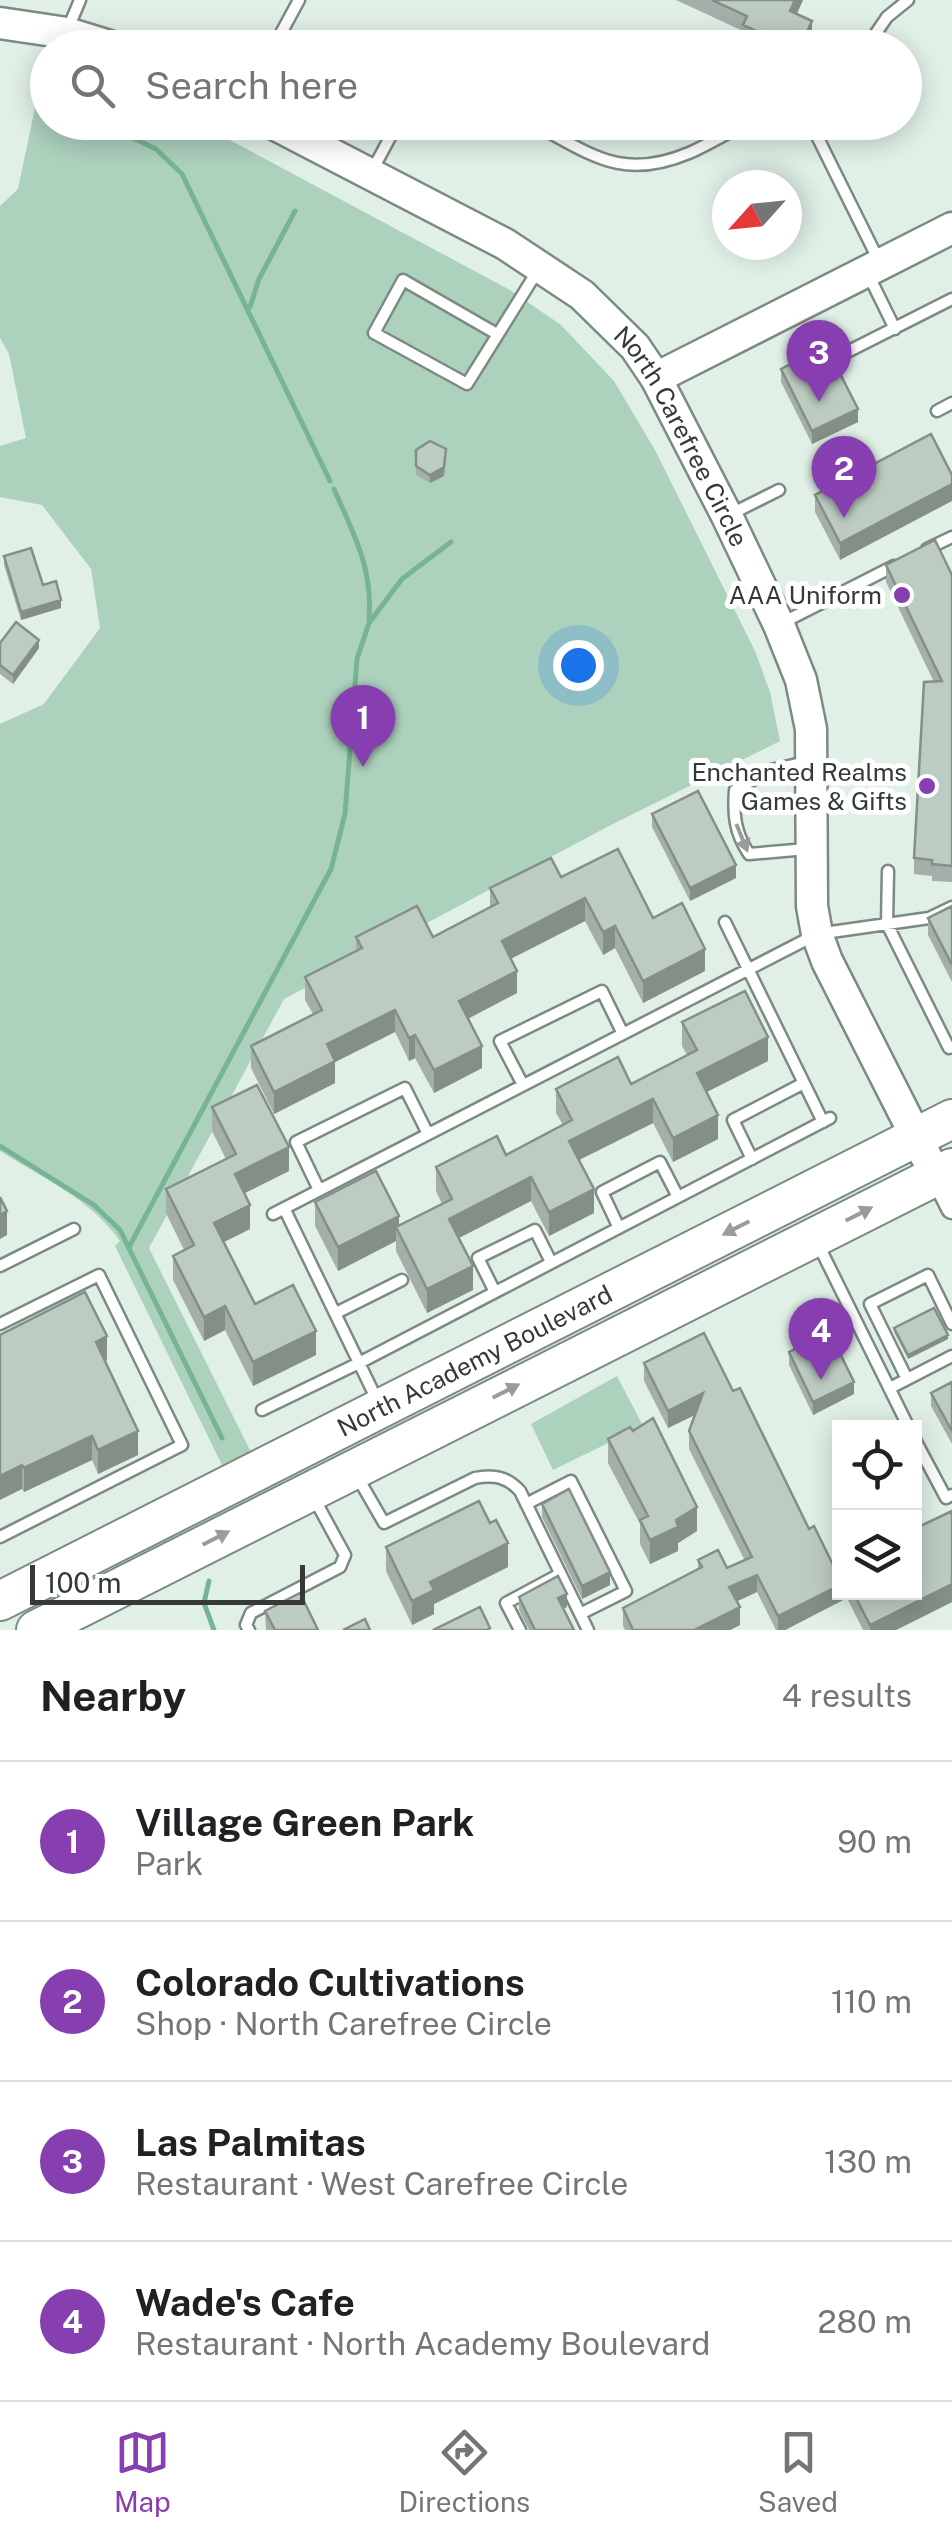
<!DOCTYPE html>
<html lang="en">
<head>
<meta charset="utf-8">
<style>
  body { margin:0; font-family:"Public Sans",sans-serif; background:#f6f6f6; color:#202124 }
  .controls { position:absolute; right:30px; bottom:30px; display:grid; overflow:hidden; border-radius:0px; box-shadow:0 5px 25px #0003 }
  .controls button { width:90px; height:90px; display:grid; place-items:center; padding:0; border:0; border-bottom:2px solid #e0e0e0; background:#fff; color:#202124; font:50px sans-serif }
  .compass { position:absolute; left:712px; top:170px; width:90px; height:90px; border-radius:50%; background:#fff; box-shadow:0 5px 25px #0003; rotate:243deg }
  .scale { position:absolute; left:30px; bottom:25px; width:275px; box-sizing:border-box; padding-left:10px; border:5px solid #343a36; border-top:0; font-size:28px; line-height:35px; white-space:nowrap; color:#343a36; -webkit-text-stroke:8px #fff; paint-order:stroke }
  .you { position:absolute; left:578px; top:665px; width:35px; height:35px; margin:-25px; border:8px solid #fff; border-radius:50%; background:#1a73e8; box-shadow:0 0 0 15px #1a73e833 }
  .badge { display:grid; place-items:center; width:65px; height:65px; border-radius:50%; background:#873eb0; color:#fff; font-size:32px; font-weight:700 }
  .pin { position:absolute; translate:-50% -82px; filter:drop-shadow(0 2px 5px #0008) }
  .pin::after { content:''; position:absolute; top:52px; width:35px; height:30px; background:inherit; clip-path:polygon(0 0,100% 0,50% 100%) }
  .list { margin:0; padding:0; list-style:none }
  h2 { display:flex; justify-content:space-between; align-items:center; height:130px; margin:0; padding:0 40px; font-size:42px }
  h2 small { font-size:32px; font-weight:400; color:#757577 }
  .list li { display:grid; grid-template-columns:65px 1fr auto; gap:30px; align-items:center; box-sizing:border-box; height:160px; padding:0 40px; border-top:2px solid #e0e0e0 }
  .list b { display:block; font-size:38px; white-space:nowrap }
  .list p { margin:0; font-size:32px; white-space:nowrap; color:#757577 }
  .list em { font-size:32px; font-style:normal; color:#757577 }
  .icon { flex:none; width:55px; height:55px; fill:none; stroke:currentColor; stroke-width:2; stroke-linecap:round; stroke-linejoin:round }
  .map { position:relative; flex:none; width:952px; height:1630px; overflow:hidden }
  .search { position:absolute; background:#fff; box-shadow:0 5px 25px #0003; left:30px; right:30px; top:30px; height:110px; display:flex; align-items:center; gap:25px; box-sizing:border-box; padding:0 35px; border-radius:55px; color:#757577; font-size:38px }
  .sheet { height:770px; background:#fff }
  nav { display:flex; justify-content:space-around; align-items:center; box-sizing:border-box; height:140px; border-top:2px solid #e0e0e0; background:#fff; font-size:28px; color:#757577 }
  nav a { display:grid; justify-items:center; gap:5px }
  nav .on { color:#873eb0 }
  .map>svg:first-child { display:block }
  .green { fill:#acd1bd }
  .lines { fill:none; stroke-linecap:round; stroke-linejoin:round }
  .stream { stroke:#77b494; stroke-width:5 }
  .lane-casing { stroke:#7c8b82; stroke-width:15 }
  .street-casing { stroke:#7c8b82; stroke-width:25 }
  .secondary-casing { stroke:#7c8b82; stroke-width:35 }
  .highway-casing { stroke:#7c8b82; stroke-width:42 }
  .lane { stroke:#fff; stroke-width:10 }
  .street { stroke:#fff; stroke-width:20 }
  .secondary { stroke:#fff; stroke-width:30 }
  .highway { stroke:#fff; stroke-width:38 }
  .wall { fill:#a3afa8 }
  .shaded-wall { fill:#848f88 }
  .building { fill:#bdccc3; stroke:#848f88; stroke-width:2.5 }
  .oneway { fill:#9a9c9a }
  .poi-dot { fill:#873eb0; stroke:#fff; stroke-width:4 }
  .labels { text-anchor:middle; stroke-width:10; stroke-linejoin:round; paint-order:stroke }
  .street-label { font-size:25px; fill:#343a36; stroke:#fff }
  .poi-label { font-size:25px; fill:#343a36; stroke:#fff; text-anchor:end }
</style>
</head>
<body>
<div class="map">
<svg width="952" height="1630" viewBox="0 0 952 1630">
  <rect width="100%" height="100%" fill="#e0f0e7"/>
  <path class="green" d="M 45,60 L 48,122 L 198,123 L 510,290 L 561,325 L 614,381 L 655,450 L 755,651 L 770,692 L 780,741 L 609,826 L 284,999 L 149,1248 L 251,1452 L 222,1465 L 115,1246 L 120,1241 C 92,1200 41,1177 0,1151 L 0,724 L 44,704 L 100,628 L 91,569 L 42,505 L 0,497 L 0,446 L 26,438 L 9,354 L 0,338 L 0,206 L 18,189 Z
    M 617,1376 L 643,1426 L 553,1470 L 531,1424 Z"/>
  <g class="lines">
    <path class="stream" d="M 100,122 L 156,149 L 182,174 L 330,481
      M 250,307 L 259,279 L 295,211
      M 334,489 C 354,535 373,568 369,619
      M 0,1146 L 94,1205 L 120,1230 L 222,1438
      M 129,1247 L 331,869 L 345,814 L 357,659 L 369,623 L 402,579 L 451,542
      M 209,1581 L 204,1603 L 214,1630"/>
    <defs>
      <path id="lane" d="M 67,31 L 80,0
        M 273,48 L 299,0
        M 866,48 L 887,17 L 908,0
        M 530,122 C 590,153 620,182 689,153 C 710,144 729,131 751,122
        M 810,122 L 878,259
        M 372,171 L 395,128
        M 869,276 L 895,329
        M 497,334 L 403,280 L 374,333 L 467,384 L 538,270
        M 849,351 L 952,299
        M 937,411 L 952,403
        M 731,514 L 779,490
        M 927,549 L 952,537
        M 780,624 L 894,566
        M 806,762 L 771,770 L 735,790 C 733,815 735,833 749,854 L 807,849
        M 888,871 L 887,924 L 949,1048 L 952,1047
        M 725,922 L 823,1122
        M 523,1085 L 500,1041 L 602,991 L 623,1034
        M 752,1159 L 733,1120 L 804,1083
        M 319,1190 L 296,1142 L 405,1088 L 428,1134
        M 284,1208 L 378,1402
        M 273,1214 L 817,934 L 929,918 L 952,907
        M 619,1228 L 602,1192 L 660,1162 L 678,1197
        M 817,1242 L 909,1428
        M 0,1266 L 74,1229
        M 495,1292 L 478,1258 L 535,1230 L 551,1262
        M 336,1313 L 402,1280
        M 0,1324 L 99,1275 L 182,1445 L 0,1537
        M 907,1379 L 870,1304 L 928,1275 L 952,1324
        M 890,1388 L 952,1356
        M 262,1410 L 359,1363 L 830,1118
        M 914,1438 L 946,1498 L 952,1495
        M 358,1478 L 384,1523 L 475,1478 C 494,1474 507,1477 520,1491 L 588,1630
        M 526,1504 L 571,1481 L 626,1591 L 580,1614
        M 249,1630 L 246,1625 L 251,1613 L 340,1567 L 345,1555 L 315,1500
        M 520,1630 L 506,1603 L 560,1574"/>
      <path id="street" d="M 936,1176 L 952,1208"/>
      <g id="secondary">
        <path d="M 0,23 L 67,33 L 116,48"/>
        <path id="s1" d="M 270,122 L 505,244 L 582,295 L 635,347 L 656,378 L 727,516 L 779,625 L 801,680 L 811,729 L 812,906 L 817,934 L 827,961 L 936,1176"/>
        <path d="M 656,378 L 952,228"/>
      </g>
      <g id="highway">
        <path id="s2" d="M 0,1601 L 952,1119"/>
        <path d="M 36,1630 L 952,1168"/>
      </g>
    </defs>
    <use href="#lane" class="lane-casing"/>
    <use href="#street" class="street-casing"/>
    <use href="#secondary" class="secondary-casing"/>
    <use href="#highway" class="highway-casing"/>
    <use href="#lane" class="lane"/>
    <use href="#street" class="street"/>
    <use href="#secondary" class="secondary"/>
    <use href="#highway" class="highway"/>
  </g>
  <path class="wall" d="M 676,0 L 803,0 L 797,14 L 812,38 L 808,48 L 756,48 L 743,42 L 743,31 Z
    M 781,369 L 858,422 L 812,444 L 781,382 Z
    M 931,434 L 840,560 L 815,512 L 815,495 Z
    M 416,450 L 446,458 L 444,476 L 430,483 L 416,475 Z
    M 4,556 L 43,585 L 61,608 L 21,620 L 4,565 Z
    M 886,565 L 952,575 L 952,882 L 932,881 L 932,876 L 914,874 L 914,858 L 934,682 L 886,582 Z
    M 0,643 L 39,648 L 13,684 L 0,674 Z
    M 652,814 L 736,878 L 690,901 L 652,827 Z
    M 561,877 L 653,918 L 705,971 L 643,1003 L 615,948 L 603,955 L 585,921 L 511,959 L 517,993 L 468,1019 L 482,1068 L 434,1093 L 415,1058 L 409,1061 L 395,1032 L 335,1062 L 335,1083 L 274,1114 L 251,1068 L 251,1046 L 313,1014 L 305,1000 L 305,977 L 356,951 L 356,937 L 433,937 L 490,907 L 490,888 Z
    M 952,906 L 952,982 L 928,935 L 928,918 Z
    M 682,1022 L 768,1061 L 706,1092 L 718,1139 L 673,1162 L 653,1123 L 579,1160 L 594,1213 L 549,1236 L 531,1201 L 459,1238 L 473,1290 L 427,1313 L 396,1251 L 396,1241 L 338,1271 L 315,1226 L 315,1202 L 399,1226 L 442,1204 L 436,1191 L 436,1167 L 506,1155 L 563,1125 L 556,1113 L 556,1089 L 631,1084 L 687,1055 L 682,1046 Z
    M 212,1107 L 289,1171 L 245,1193 L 250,1229 L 224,1242 L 255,1304 L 316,1355 L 253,1386 L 225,1330 L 204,1341 L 173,1280 L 173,1256 L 184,1250 L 166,1213 L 166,1189 L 226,1159 L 212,1131 Z
    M 894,1328 L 948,1339 L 908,1359 L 894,1332 Z
    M 0,1335 L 107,1360 L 105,1362 L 138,1455 L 98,1474 L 92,1460 L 24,1492 L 22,1489 Z
    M 820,1336 L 854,1394 L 813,1415 L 789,1365 L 789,1352 L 793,1350 L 793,1339 Z
    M 644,1363 L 733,1391 L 840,1592 L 914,1592 L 952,1511 L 952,1602 L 896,1630 L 863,1630 L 847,1598 L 785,1630 L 776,1630 L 757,1592 L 737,1601 L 740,1625 L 730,1630 L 625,1630 L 623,1626 L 623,1608 L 698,1569 L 698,1560 L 727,1568 L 745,1561 L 689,1449 L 689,1431 L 695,1415 L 668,1428 L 644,1381 Z
    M 952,1382 L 952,1444 L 931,1406 L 931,1393 Z
    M 608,1439 L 697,1531 L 678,1543 L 678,1551 L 650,1564 L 640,1544 L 640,1524 L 608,1463 Z
    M 542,1504 L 610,1585 L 582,1599 L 542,1517 Z
    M 386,1547 L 508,1567 L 434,1604 L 434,1614 L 412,1625 L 386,1571 Z
    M 519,1597 L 567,1607 L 563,1608 L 574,1630 L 529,1630 L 519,1610 Z
    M 265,1611 L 318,1630 L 266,1630 Z"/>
  <path class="shaded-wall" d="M 795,0 L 803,0 L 790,28 L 790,11 Z
    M 812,21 L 812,38 L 808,48 L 800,48 Z
    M 858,409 L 858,422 L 812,444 L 812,431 Z
    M 446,449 L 444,476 L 430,483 L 430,475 Z
    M 952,484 L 952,501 L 840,560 L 840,543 Z
    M 61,600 L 61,608 L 21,620 L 21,612 Z
    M 39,640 L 39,648 L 13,684 L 13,675 Z
    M 736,865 L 736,878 L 690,901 L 690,888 Z
    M 585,898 L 585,921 L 502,963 L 502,941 Z
    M 615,926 L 615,948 L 603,955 L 603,932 Z
    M 705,949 L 705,971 L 643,1003 L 643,981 Z
    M 517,971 L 517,993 L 459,1023 L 459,1001 Z
    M 395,1010 L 395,1032 L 335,1062 L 335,1083 L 274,1114 L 274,1092 L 327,1044 Z
    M 415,1035 L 415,1058 L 409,1061 L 409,1038 Z
    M 768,1037 L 768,1061 L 697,1097 L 697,1073 Z
    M 482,1046 L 482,1068 L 434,1093 L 434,1070 Z
    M 653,1099 L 653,1123 L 569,1165 L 569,1141 Z
    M 718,1115 L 718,1139 L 673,1162 L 673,1138 Z
    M 289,1147 L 289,1171 L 235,1198 L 235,1174 Z
    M 531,1177 L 531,1201 L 449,1243 L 449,1219 Z
    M 594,1189 L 594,1213 L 549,1236 L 549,1212 Z
    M 250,1205 L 250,1229 L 214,1247 L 214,1223 Z
    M 7,1211 L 7,1235 L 0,1239 L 0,1215 Z
    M 399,1216 L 399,1233 L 396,1227 L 396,1241 L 338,1271 L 338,1247 Z
    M 473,1266 L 473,1290 L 427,1313 L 427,1289 Z
    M 225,1306 L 225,1330 L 204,1341 L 204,1317 Z
    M 316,1331 L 316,1355 L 253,1386 L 253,1362 Z
    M 948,1335 L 948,1339 L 908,1359 L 908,1355 Z
    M 107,1336 L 107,1360 L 96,1366 L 96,1342 Z
    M 854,1382 L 854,1394 L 813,1415 L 813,1402 Z
    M 703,1393 L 703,1411 L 668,1428 L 668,1411 Z
    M 138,1431 L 138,1455 L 98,1474 L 98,1450 Z
    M 92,1436 L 92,1460 L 24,1492 L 24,1468 Z
    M 22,1465 L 22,1489 L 0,1500 L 0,1476 Z
    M 697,1507 L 697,1531 L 678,1543 L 678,1551 L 650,1564 L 650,1540 Z
    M 508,1543 L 508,1567 L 434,1604 L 434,1614 L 412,1625 L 412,1601 L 430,1582 Z
    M 610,1572 L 610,1585 L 582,1599 L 582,1586 Z
    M 757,1575 L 757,1592 L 729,1605 L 729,1587 Z
    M 952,1584 L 952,1602 L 896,1630 L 870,1630 L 870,1625 Z
    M 840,1585 L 840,1592 L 847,1592 L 847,1598 L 785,1630 L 778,1630 L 778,1616 Z
    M 567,1594 L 567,1607 L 558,1611 L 558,1598 Z
    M 740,1607 L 740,1625 L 730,1630 L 694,1630 Z"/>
  <path class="building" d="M 712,0 L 795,0 L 790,11 L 812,21 L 800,48 L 793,48 L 743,25 L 747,16 Z
    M 826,346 L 858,409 L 812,431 L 781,369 Z
    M 931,434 L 952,475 L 952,484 L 840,543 L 815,495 Z
    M 430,441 L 446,449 L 444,467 L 430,475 L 416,466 L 416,450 Z
    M 935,540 L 952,575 L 952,866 L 932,864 L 932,860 L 914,858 L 924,682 L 942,681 L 886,565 Z
    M 31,548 L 43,585 L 56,581 L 61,600 L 21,612 L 4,556 Z
    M 16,622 L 39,640 L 13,675 L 0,665 L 0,643 Z
    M 698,791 L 736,865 L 690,888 L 652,814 Z
    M 618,849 L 653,918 L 682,903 L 705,949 L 643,981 L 615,926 L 603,932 L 585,898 L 502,941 L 517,971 L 459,1001 L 482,1046 L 434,1070 L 415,1035 L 409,1038 L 395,1010 L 327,1044 L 335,1061 L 274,1092 L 251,1046 L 322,1010 L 305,977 L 362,948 L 356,937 L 417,906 L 433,937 L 498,903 L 490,888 L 551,858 L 561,877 Z
    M 952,906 L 952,965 L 928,918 Z
    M 745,991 L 768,1037 L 697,1073 L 718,1115 L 673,1138 L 653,1099 L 569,1141 L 594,1189 L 549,1212 L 531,1177 L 449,1219 L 473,1266 L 427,1289 L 396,1227 L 452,1199 L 436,1167 L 497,1136 L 506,1155 L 572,1120 L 556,1089 L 618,1057 L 631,1084 L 697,1050 L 682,1022 Z
    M 257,1085 L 289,1147 L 235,1174 L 250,1205 L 214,1223 L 255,1304 L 293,1285 L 316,1331 L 253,1362 L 225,1306 L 204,1317 L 173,1256 L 194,1245 L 166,1189 L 236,1154 L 212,1107 Z
    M 376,1171 L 399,1216 L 338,1247 L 315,1202 Z
    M 0,1197 L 7,1211 L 0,1215 Z
    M 85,1292 L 107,1336 L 96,1342 L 138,1431 L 98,1450 L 92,1436 L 24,1468 L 22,1465 L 0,1476 L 0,1335 Z
    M 934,1308 L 948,1335 L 908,1355 L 894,1328 Z
    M 816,1328 L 820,1336 L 829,1331 L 854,1382 L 813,1402 L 789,1352 L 797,1348 L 793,1339 Z
    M 704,1333 L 733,1391 L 740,1388 L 809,1529 L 814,1526 L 835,1569 L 840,1567 L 840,1585 L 778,1616 L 757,1575 L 729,1587 L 740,1607 L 694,1630 L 633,1630 L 623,1608 L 702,1567 L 698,1560 L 718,1550 L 727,1568 L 752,1557 L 689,1431 L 703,1393 L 668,1411 L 644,1363 Z
    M 952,1382 L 952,1431 L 931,1393 Z
    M 653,1418 L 697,1507 L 676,1520 L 678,1527 L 650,1540 L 640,1520 L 648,1516 L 608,1439 L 630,1427 L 633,1431 Z
    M 569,1489 L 610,1572 L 582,1586 L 542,1504 Z
    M 479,1501 L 490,1523 L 496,1520 L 508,1543 L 430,1582 L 434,1590 L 412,1601 L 386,1547 Z
    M 952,1511 L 952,1584 L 870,1625 L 853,1592 L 914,1592 L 914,1529 Z
    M 558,1576 L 567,1594 L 558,1598 L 574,1630 L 535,1630 L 519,1597 Z
    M 300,1593 L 318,1630 L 275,1630 L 265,1611 Z
    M 480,1607 L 490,1628 L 487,1630 L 433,1630 Z
    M 365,1619 L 370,1630 L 343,1630 Z"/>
  <defs><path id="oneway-solid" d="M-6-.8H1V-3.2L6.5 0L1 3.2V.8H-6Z" transform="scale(2.5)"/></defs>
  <g class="oneway">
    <use href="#oneway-solid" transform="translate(742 838) rotate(68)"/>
    <use href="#oneway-solid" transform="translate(859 1214) rotate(-27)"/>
    <use href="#oneway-solid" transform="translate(736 1228) rotate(153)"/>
    <use href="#oneway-solid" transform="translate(506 1391) rotate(-27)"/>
    <use href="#oneway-solid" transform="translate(216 1538) rotate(-27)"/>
  </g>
  <g class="poi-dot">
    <circle cx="902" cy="595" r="10"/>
    <circle cx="927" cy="786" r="10"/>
  </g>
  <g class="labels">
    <g class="street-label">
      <text dy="9" stroke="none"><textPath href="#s1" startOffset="532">North Carefree Circle</textPath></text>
      <text dy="9" stroke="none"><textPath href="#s2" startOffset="532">North Academy Boulevard</textPath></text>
    </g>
    <g class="poi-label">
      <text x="882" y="604">AAA Uniform</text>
      <text x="907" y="781">Enchanted Realms<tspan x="907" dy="29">Games &amp; Gifts</tspan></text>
    </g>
  </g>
</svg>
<div class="controls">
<button><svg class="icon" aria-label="locate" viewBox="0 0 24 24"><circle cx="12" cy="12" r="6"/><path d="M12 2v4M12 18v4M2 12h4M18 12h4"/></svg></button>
<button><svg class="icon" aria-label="layers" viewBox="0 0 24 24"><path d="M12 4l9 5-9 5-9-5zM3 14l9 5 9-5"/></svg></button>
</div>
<svg class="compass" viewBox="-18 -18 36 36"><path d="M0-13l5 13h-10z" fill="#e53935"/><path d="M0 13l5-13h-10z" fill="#757577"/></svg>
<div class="scale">100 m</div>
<div class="you"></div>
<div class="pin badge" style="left:363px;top:767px">1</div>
<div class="pin badge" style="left:844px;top:518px">2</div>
<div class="pin badge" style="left:819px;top:402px">3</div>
<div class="pin badge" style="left:821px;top:1380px">4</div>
<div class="search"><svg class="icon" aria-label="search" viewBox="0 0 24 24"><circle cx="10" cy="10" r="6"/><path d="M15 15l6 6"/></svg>Search here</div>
</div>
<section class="sheet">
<h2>Nearby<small>4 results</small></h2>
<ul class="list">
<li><span class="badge">1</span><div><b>Village Green Park</b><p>Park</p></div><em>90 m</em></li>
<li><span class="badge">2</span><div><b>Colorado Cultivations</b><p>Shop · North Carefree Circle</p></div><em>110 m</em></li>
<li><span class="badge">3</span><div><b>Las Palmitas</b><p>Restaurant · West Carefree Circle</p></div><em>130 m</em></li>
<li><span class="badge">4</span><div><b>Wade's Cafe</b><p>Restaurant · North Academy Boulevard</p></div><em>280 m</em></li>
</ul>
</section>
<nav>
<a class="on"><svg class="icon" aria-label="map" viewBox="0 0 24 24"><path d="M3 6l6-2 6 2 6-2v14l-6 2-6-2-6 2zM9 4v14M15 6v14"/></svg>Map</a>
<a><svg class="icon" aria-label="directions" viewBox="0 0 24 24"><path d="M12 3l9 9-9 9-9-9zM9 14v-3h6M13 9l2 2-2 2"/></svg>Directions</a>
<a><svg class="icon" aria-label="saved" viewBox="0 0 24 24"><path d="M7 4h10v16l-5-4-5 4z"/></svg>Saved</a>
</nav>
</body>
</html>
